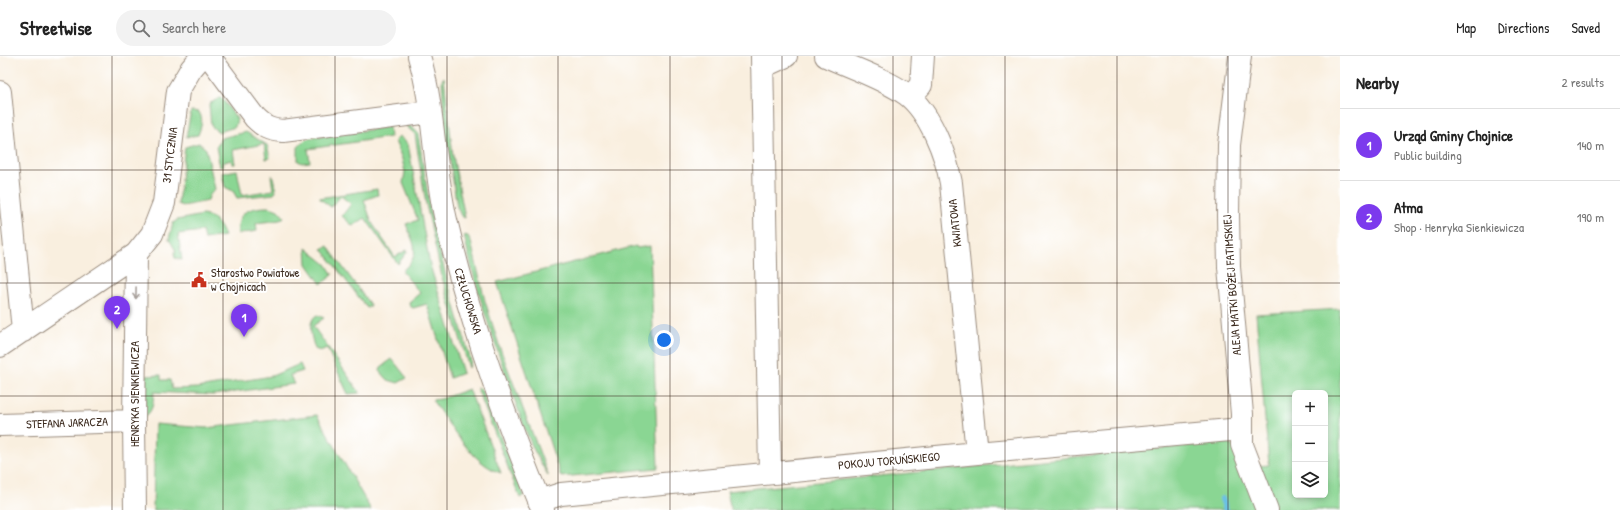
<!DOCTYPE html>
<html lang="en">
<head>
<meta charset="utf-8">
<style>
  body { margin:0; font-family:"Patrick Hand",sans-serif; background:#f2f2f2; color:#222 }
  .controls { position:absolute; right:12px; bottom:12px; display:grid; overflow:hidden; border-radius:6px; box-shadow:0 2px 6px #0003 }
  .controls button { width:36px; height:36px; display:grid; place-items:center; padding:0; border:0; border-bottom:1px solid #e0e0e0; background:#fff; color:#222; font:20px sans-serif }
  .you { position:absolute; left:664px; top:284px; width:14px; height:14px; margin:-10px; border:3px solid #fff; border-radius:50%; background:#1a73e8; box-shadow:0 0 0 6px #1a73e833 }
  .badge { display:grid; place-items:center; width:26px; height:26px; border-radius:50%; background:#7c3aed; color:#fff; font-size:13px; font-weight:700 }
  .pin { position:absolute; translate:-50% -33px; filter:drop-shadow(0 1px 2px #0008) }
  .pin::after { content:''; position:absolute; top:21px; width:14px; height:12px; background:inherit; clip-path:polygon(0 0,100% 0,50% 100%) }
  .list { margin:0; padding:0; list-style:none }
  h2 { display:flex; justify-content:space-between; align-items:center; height:52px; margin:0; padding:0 16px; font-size:17px }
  h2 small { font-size:13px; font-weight:400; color:#767676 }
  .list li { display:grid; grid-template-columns:26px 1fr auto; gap:12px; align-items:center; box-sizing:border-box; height:72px; padding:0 16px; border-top:1px solid #e0e0e0 }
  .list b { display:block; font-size:15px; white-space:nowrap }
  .list p { margin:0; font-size:13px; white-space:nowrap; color:#767676 }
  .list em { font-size:13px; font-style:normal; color:#767676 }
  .icon { flex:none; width:22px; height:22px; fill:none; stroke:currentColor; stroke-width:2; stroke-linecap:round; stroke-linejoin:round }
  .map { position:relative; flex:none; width:1340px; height:454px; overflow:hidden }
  header { display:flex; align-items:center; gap:24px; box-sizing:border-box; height:56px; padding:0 20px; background:#fff; border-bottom:1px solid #e0e0e0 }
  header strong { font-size:19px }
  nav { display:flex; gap:22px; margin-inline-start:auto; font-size:14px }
  .search { width:280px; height:36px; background:#f2f2f2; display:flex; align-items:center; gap:10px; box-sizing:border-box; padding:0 14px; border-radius:22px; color:#767676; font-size:15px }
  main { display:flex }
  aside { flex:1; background:#fff }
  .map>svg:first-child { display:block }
  .green { fill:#8ad693; stroke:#628058; fill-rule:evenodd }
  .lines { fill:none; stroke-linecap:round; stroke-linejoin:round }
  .stream { stroke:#6bbfe7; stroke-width:6 }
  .minor-casing { stroke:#9a8c7e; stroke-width:24 }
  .major-casing { stroke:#9a8c7e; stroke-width:24 }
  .minor { stroke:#fff; stroke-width:22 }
  .major { stroke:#fff; stroke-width:22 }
  .oneway { stroke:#a79f9a }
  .grid { fill:none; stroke:#3b2a1e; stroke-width:1; stroke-opacity:0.55 }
  .labels { text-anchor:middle; stroke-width:4; stroke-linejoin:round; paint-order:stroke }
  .street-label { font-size:12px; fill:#3b2a1e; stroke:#fff }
  .poi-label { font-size:12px; fill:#3b2a1e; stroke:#fff; text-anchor:start }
</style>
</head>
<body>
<header>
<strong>Streetwise</strong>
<div class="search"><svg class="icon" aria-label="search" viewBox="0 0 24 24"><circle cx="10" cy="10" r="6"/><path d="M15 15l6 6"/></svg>Search here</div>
<nav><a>Map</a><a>Directions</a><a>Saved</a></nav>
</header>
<main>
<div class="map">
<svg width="1340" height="454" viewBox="0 0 1340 454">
  <rect width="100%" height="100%" fill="#fff"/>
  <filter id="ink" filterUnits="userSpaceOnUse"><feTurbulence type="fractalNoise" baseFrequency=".025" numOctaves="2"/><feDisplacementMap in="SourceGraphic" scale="8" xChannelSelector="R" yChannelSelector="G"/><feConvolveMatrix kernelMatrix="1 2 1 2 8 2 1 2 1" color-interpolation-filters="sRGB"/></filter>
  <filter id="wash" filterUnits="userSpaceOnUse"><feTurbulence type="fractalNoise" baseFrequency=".012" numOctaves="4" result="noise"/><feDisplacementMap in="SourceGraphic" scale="16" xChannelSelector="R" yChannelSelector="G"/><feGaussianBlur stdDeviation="0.9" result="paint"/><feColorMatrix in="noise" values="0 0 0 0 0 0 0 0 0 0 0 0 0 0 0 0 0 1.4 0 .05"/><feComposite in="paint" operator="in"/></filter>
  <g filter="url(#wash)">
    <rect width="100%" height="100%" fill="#f9efdf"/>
    <path class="green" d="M 444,21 L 453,100 L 465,162 L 461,160 L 457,151 L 444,66 L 442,24 Z
      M 221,41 L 237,63 L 235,71 L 219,76 L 211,70 L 209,48 Z
      M 191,55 L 199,56 C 204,64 201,71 198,79 L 186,81 Z
      M 408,69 L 413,72 L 418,77 L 432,163 L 446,220 L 471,305 L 469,312 L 442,221 L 426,148 L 415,78 L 406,70 Z
      M 389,71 L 390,81 L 308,93 L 310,106 L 302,107 L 298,105 L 298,91 L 306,83 Z
      M 246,76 L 267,89 L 270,102 L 266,103 L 264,88 L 233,94 L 235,108 L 232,108 L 231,104 L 222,107 L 223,110 L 220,111 L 216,91 L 221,82 Z
      M 399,80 L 408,88 L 430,209 L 463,317 L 450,322 L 427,248 L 413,252 L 410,250 L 409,246 L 420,237 L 402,215 C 422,198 414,189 406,168 L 418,164 L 403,127 L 405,116 L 402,103 L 395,85 Z
      M 199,87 L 206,93 L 215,133 L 209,140 L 208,145 L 183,150 L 178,148 L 185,91 Z
      M 237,114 L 242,139 L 273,134 L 271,120 L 273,120 L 276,136 L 274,138 L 237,142 L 233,135 L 225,131 L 222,117 Z
      M 377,133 L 378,139 L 364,144 L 372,167 L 395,201 L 407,194 L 407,196 L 398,208 L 365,162 L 353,170 L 342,160 L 351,148 L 341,140 L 331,151 L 319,142 Z
      M 270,151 L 278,154 L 284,161 L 280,164 L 256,167 L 257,175 L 238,178 C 236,155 250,151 270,151 Z
      M 203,159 C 215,160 220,169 225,180 L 204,183 L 202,175 L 178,178 L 182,204 L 175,202 L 174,196 L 176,195 L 169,183 L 173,167 L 177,164 Z
      M 464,179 L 468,180 L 471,186 L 485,245 L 500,292 L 548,419 C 531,394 521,362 511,333 C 493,283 475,232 464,179 Z
      M 328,190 L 331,195 L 371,250 L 367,252 L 322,193 Z
      M 636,190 L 637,192 L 650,190 L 658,412 L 561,421 L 497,226 Z
      M 306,192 L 326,208 L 333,219 L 321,228 L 307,208 Z
      M 1340,253 L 1340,454 L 1275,454 L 1258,410 L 1269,409 L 1256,258 ZM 1295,337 L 1325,337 L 1325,439 L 1295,439 Z
      M 317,259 L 324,262 L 313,270 L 360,337 L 348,338 L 327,292 L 320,295 L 315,293 C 312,284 306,265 317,259 Z
      M 392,303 L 407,322 L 398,327 L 388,324 L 380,315 L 381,311 Z
      M 300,308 L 303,315 L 290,319 L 294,328 L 213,339 L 154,336 C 153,346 154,355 144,361 L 146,320 L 161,319 L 161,324 L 170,324 L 172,333 L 197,332 L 272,320 Z
      M 477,332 L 481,333 L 524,439 L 520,442 Z
      M 469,333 L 501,417 C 472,408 449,367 432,344 L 441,343 Z
      M 317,359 L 371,454 L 153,454 L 155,368 L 206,372 Z
      M 1226,386 L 1235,392 L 1258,454 L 731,454 L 727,435 Z"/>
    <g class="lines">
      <path class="stream" d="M 1222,443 L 1226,454"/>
    </g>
  </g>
  <g filter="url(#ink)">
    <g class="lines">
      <defs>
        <path id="minor" d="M 209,0 L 255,62 C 264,71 270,74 283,75 L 430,56
          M 762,0 L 770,416
          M 826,0 C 850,11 885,23 906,38 C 930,56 946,99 951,127 L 977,397
          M 1240,0 L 1229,89 L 1228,159 L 1229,211 L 1242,358 L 1242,389 L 1267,454
          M 762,11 L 786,0
          M 0,36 L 23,275
          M 910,41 L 921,29 L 923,0
          M 0,290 L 136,198 L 152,178 L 164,147 L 178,35 L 191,13 L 202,0
          M 0,369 L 134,365
          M 539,445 L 561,438 L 977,397 L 1241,373
          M 135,454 L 134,365 L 136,198"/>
        <path id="major" d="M 419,0 C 435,53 433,110 446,164 C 469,264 504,360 543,454"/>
      </defs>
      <use href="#minor" class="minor-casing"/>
      <use href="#major" class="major-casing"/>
      <use href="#minor" class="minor"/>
      <use href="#major" class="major"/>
    </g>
    <defs><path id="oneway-shaft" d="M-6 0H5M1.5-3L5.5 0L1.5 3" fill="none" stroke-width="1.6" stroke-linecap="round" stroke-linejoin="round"/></defs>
    <use class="oneway" href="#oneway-shaft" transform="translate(136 237) rotate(91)"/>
  </g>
  <path class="grid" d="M 112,0 L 112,454M 223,0 L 223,454M 335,0 L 335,454M 447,0 L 447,454M 558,0 L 558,454M 670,0 L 670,454M 782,0 L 782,454M 893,0 L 893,454M 1005,0 L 1005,454M 1117,0 L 1117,454M 1228,0 L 1228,454M 0,114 L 1340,114M 0,227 L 1340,227M 0,340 L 1295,340M 1325,340 L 1340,340"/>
  <defs>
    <symbol id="civic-bare" viewBox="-9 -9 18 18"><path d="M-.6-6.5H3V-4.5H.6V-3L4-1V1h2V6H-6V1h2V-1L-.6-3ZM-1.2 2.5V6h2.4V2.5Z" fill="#c8321e" stroke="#fff" stroke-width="2.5" paint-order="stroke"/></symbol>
  </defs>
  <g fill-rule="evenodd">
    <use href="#civic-bare" x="188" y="213" width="22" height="22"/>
  </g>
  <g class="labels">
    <g class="street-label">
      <text transform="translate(170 99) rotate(-83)" y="4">31 STYCZNIA</text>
      <text transform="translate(955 167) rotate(-96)" y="4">KWIATOWA</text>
      <text transform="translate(1232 229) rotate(-94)" y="4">ALEJA MATKI BOŻEJ FATIMSKIEJ</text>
      <text transform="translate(468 245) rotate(73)" y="4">CZŁUCHOWSKA</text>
      <text transform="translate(135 338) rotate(-90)" y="4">HENRYKA SIENKIEWICZA</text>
      <text transform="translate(67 367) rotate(-2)" y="4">STEFANA JARACZA</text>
      <text transform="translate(889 405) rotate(-5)" y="4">POKOJU TORUŃSKIEGO</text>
    </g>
    <g class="poi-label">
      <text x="211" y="221">Starostwo Powiatowe<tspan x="211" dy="14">w Chojnicach</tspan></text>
    </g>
  </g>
</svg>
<div class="controls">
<button>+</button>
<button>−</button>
<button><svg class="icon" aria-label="layers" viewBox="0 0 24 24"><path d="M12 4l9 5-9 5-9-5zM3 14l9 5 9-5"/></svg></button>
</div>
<div class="you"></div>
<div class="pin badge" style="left:244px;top:281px">1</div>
<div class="pin badge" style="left:117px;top:273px">2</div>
</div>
<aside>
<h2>Nearby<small>2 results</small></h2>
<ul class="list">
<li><span class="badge">1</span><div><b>Urząd Gminy Chojnice</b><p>Public building</p></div><em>140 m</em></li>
<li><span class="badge">2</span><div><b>Atma</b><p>Shop · Henryka Sienkiewicza</p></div><em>190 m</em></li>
</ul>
</aside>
</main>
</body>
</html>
